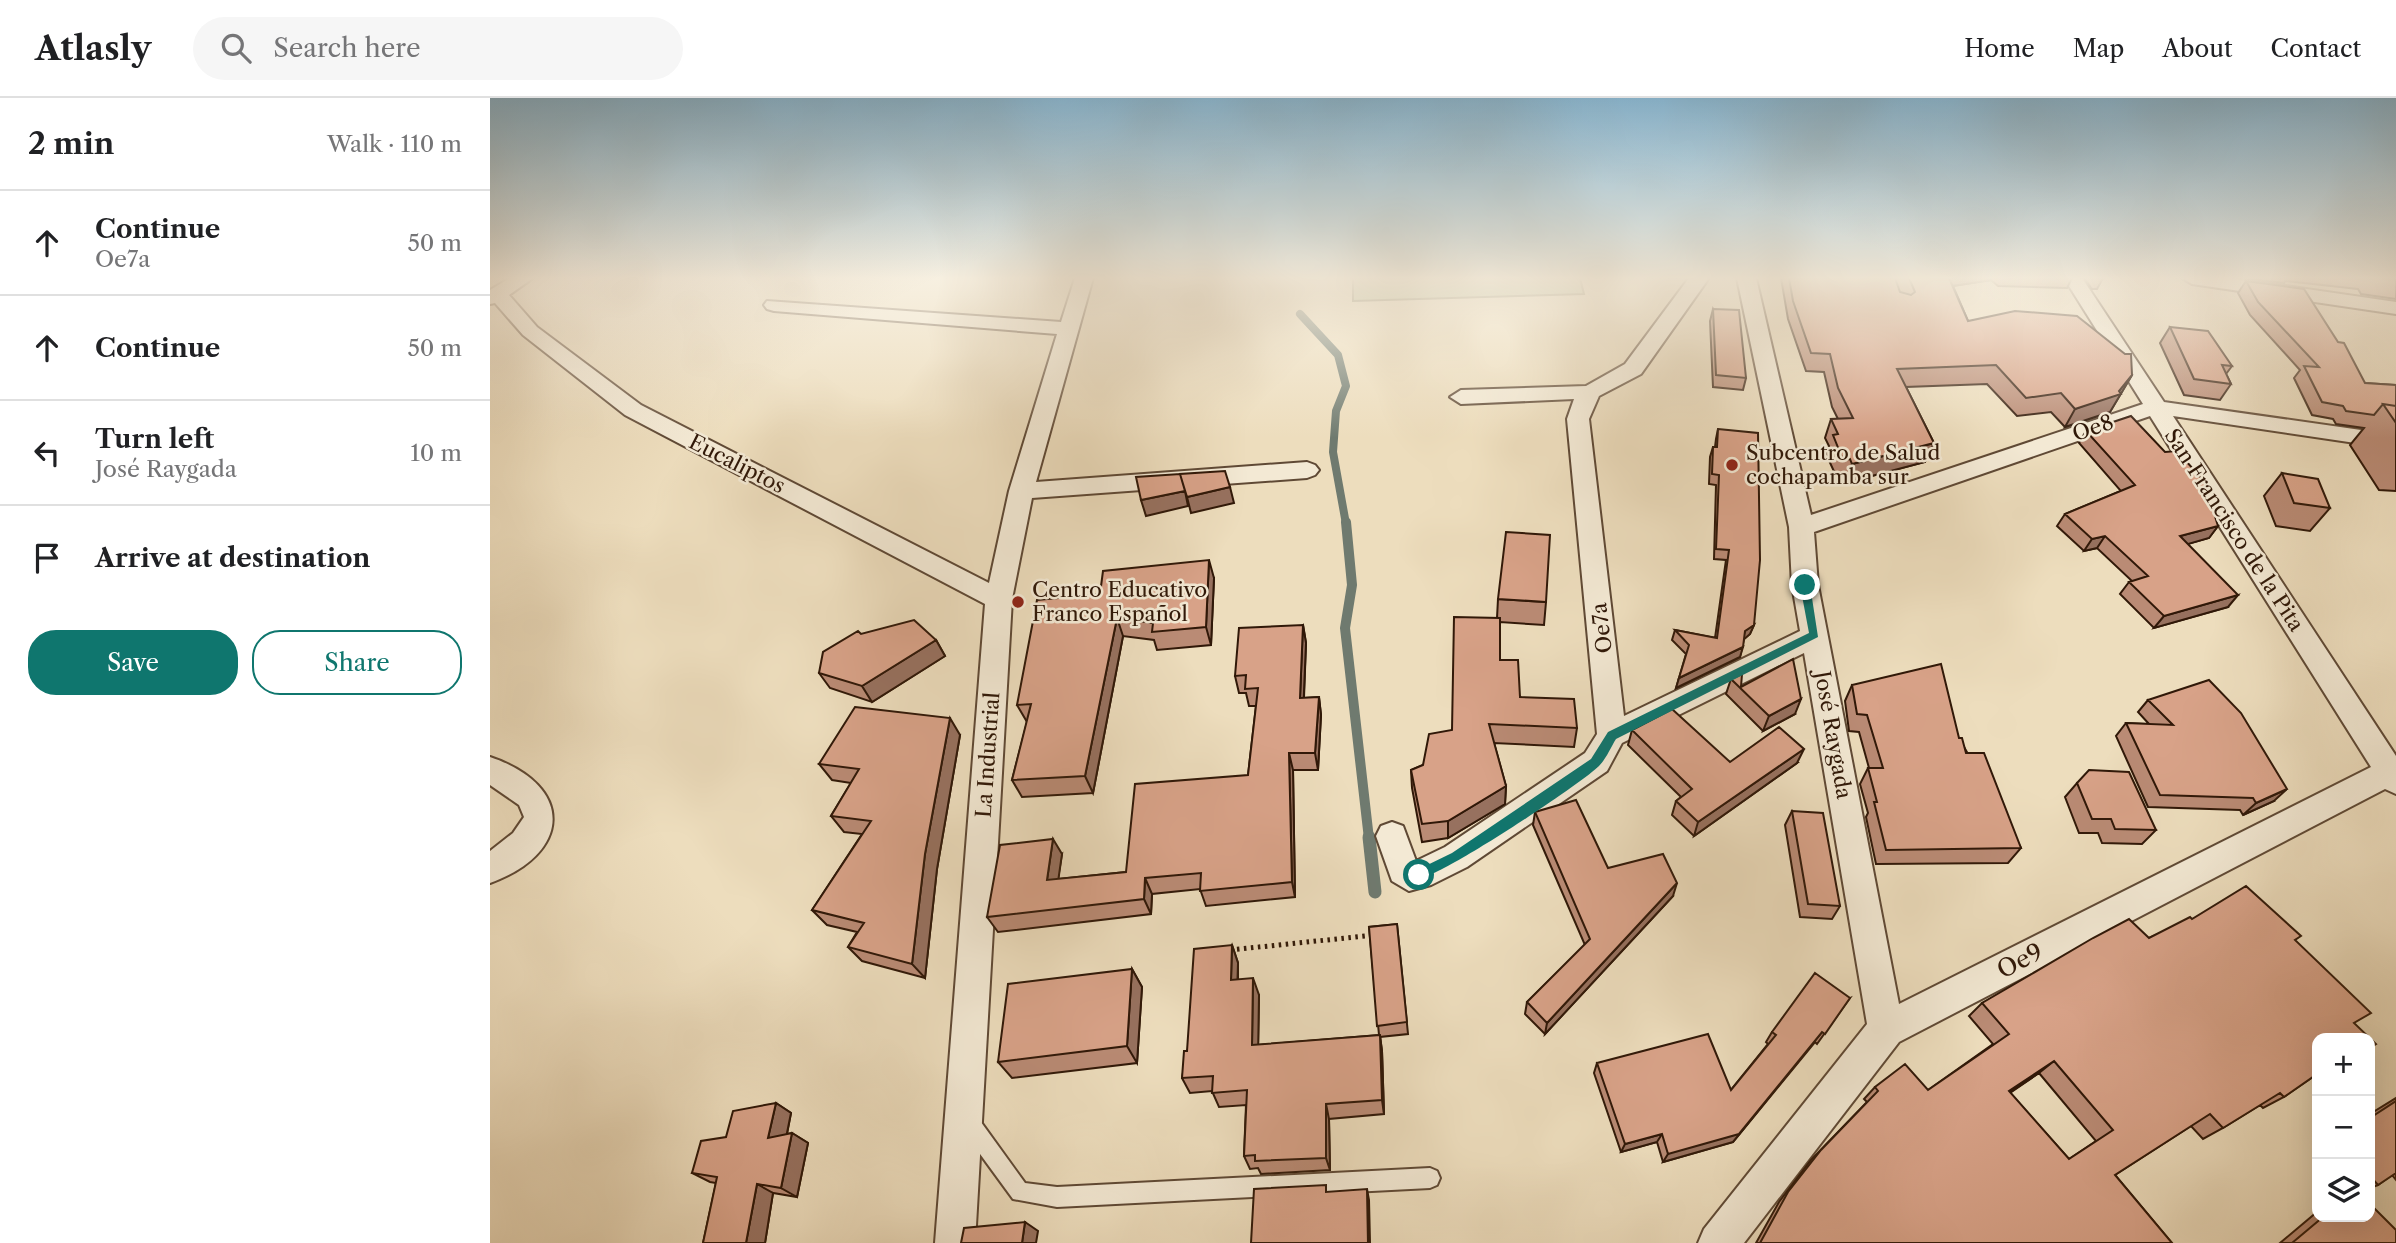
<!DOCTYPE html>
<html lang="en">
<head>
<meta charset="utf-8">
<style>
  body { margin:0; font-family:"Libre Caslon Text",serif; background:#f6f6f6; color:#202124 }
  .controls { position:absolute; right:21px; bottom:21px; display:grid; overflow:hidden; border-radius:14px; box-shadow:0 7px 28px #0002 }
  .controls button { width:63px; height:63px; display:grid; place-items:center; padding:0; border:0; border-bottom:2px solid #e0e0e0; background:#fff; color:#202124; font:35px sans-serif }
  .stop { position:absolute; width:21px; height:21px; margin:-16px; border:5px solid #0f766e; border-radius:50%; background:#fff }
  .stop.end { background:#0f766e; border-color:#fff; box-shadow:0 2px 7px #0008 }
  .list { margin:0; padding:0; list-style:none }
  h2 { display:flex; justify-content:space-between; align-items:center; height:91px; margin:0; padding:0 28px; font-size:30px }
  h2 small { font-size:23px; font-weight:400; color:#757577 }
  .list li { display:grid; grid-template-columns:46px 1fr auto; gap:21px; align-items:center; box-sizing:border-box; height:105px; padding:0 28px; border-top:2px solid #e0e0e0 }
  .list b { display:block; font-size:26px; white-space:nowrap }
  .list p { margin:0; font-size:23px; white-space:nowrap; color:#757577 }
  .list em { font-size:23px; font-style:normal; color:#757577 }
  .actions { display:flex; gap:14px; padding:21px 28px }
  .actions a { flex:1; padding:16px 0; border:2px solid #0f766e; border-radius:28px; text-align:center; font-size:24px; color:#0f766e }
  .actions .main { background:#0f766e; color:#fff }
  .icon { flex:none; width:38px; height:38px; fill:none; stroke:currentColor; stroke-width:2; stroke-linecap:round; stroke-linejoin:round }
  .map { position:relative; flex:none; width:1906px; height:1145px; overflow:hidden }
  header { display:flex; align-items:center; gap:42px; box-sizing:border-box; height:98px; padding:0 35px; background:#fff; border-bottom:2px solid #e0e0e0 }
  header strong { font-size:33px }
  nav { display:flex; gap:38px; margin-inline-start:auto; font-size:24px }
  .search { width:490px; height:63px; background:#f6f6f6; display:flex; align-items:center; gap:18px; box-sizing:border-box; padding:0 24px; border-radius:38px; color:#757577; font-size:26px }
  main { display:flex }
  aside { flex:1; background:#fff }
  .map>svg:first-child { display:block }
  .green { fill:#b4c294; stroke:#726d4e; stroke-width:2 }
  .lines { fill:none; stroke-linecap:round; stroke-linejoin:round }
  .stream-far2 { stroke:#6f7a6f; stroke-width:8 }
  .stream-far1 { stroke:#6f7a6f; stroke-width:10 }
  .stream { stroke:#6f7a6f; stroke-width:13 }
  .lane-casing { stroke:#5f4935; stroke-width:4 }
  .street-casing { stroke:#5f4935; stroke-width:4 }
  .path { stroke:#301808; stroke-width:5; stroke-dasharray:2.5 4.5; stroke-linecap:butt }
  .lane { fill:#f3e9d4; fill-rule:evenodd }
  .street { fill:#f3e9d4; fill-rule:evenodd }
  .wall { fill:#ba8b75; stroke:#301808; stroke-width:2; fill-rule:evenodd }
  .shaded-wall { fill:#97715f; stroke:#301808; stroke-width:2 }
  .building { fill:#d8a288; stroke:#301808; stroke-width:2; fill-rule:evenodd }
  .route { fill:#0f766e }
  .poi-dot { fill:#8f2418; stroke:#f3e9d4; stroke-width:2.5 }
  .labels { text-anchor:middle; stroke-width:5; stroke-linejoin:round; paint-order:stroke }
  .street-label { font-size:21px; fill:#301808; stroke:#f3e9d4 }
  .poi-label { font-size:21px; fill:#301808; stroke:#f3e9d4; text-anchor:start }
  .near-street-label { font-size:24px; fill:#301808; stroke:#f3e9d4 }
</style>
</head>
<body>
<header>
<strong>Atlasly</strong>
<div class="search"><svg class="icon" aria-label="search" viewBox="0 0 24 24"><circle cx="10" cy="10" r="6"/><path d="M15 15l6 6"/></svg>Search here</div>
<nav><a>Home</a><a>Map</a><a>About</a><a>Contact</a></nav>
</header>
<main>
<aside>
<h2>2 min<small>Walk · 110 m</small></h2>
<ul class="list">
<li><svg class="icon" aria-label="ahead" viewBox="0 0 24 24"><path d="M12 20V5M6 11l6-6 6 6"/></svg><div><b>Continue</b><p>Oe7a</p></div><em>50 m</em></li>
<li><svg class="icon" aria-label="ahead" viewBox="0 0 24 24"><path d="M12 20V5M6 11l6-6 6 6"/></svg><div><b>Continue</b></div><em>50 m</em></li>
<li><svg class="icon" aria-label="left" viewBox="0 0 24 24"><path d="M17 20v-9H6M10 6l-5 5 5 5"/></svg><div><b>Turn left</b><p>José Raygada</p></div><em>10 m</em></li>
<li><svg class="icon" aria-label="arrive" viewBox="0 0 24 24"><path d="M6 21V4h12l-3 4 3 4H6"/></svg><div><b>Arrive at destination</b></div></li>
</ul>
<div class="actions"><a class="main">Save</a><a>Share</a></div>
</aside>
<div class="map">
<svg width="1906" height="1145" viewBox="0 0 1906 1145">
  <rect width="100%" height="100%" fill="#edddbd"/>
  <filter id="stains"><feTurbulence type="fractalNoise" baseFrequency=".00286" numOctaves="4"/><feColorMatrix values="0 0 0 0 .2 0 0 0 0 .09 0 0 0 0 .02 0 0 0 .5 -.17"/></filter>
  <radialGradient id="worn" r=".72"><stop offset=".6" stop-color="#630" stop-opacity="0"/><stop offset="1" stop-color="#630" stop-opacity=".3"/></radialGradient>
  <path class="green" d="M 863,180 L 1090,180 L 1094,196 L 863,203 Z"/>
  <g class="lines">
    <path class="stream-far2" d="M 810,216 L 848,257 L 856,288 L 846,313 L 843,354 L 856,426"/>
    <path class="stream-far1" d="M 856,424 L 862,487 L 855,530 L 879,741"/>
    <path class="stream" d="M 879,739 L 885,794"/>
    <defs>
      <path id="lane" d="M 481,1017 L 488,1020 L 535,1085 L 567,1089 L 940,1070 L 947,1073 L 950,1080 L 947,1087 L 940,1090 L 567,1109 L 523,1101 L 474,1034 L 471,1027 L 474,1020 Z"/>
      <path id="street" d="M 20,180 L 43,180 L 19,197 L 47,229 L 151,307 L 499,485 L 519,393 L 567,236 L 284,213 L 277,211 L 274,207 L 277,203 L 571,224 L 585,180 L 603,180 L 546,384 L 817,364 L 825,367 L 829,372 L 825,377 L 817,380 L 542,400 L 522,501 L 485,1145 L 445,1145 L 495,506 L 135,317 L 33,237 L 5,205 L 0,206 L 0,192 Z
        M 1199,180 L 1219,180 L 1151,276 L 1109,298 L 1099,321 L 1134,618 L 1310,533 L 1302,487 L 1299,429 L 1247,180 L 1266,180 L 1321,417 L 1653,306 L 1574,180 L 1592,180 L 1674,304 L 1906,337 L 1906,351 L 1683,318 L 1906,658 L 1906,696 L 1895,691 L 1409,944 L 1254,1145 L 1208,1145 L 1214,1131 L 1377,926 L 1314,555 L 1132,645 L 1117,673 L 977,769 L 941,787 L 919,793 L 902,783 L 886,738 L 891,728 L 902,724 L 913,728 L 926,763 L 955,749 L 1095,655 L 1107,636 L 1077,321 L 1084,301 L 971,306 L 960,299 L 971,292 L 1096,288 L 1135,266 ZM 1660,318 L 1881,669 L 1409,906 L 1328,487 L 1324,434 Z
        M 1692,180 L 1740,180 L 1906,204 L 1906,216 L 1702,186 Z
        M 0,659 C 86,688 81,756 0,785 L 0,753 L 23,735 L 34,719 L 29,707 L 0,687 Z"/>
    </defs>
    <use href="#lane" class="lane-casing"/>
    <use href="#street" class="street-casing"/>
    <path class="path" d="M 740,852 L 885,837"/>
    <use href="#lane" class="lane"/>
    <use href="#street" class="street"/>
  </g>
  <path class="wall" d="M 1291,180 L 1582,180 L 1577,190 L 1508,188 L 1501,182 L 1463,188 L 1478,223 L 1642,277 L 1620,314 L 1575,329 L 1561,314 L 1527,318 L 1497,286 L 1416,289 L 1444,345 L 1435,364 L 1355,385 L 1353,380 L 1347,380 L 1336,356 L 1339,348 L 1335,340 L 1341,321 L 1348,321 L 1342,309 L 1334,274 L 1316,273 L 1298,221 Z
    M 1594,180 L 1613,180 L 1607,191 L 1602,191 Z
    M 1755,180 L 1906,180 L 1906,201 L 1871,196 L 1868,191 L 1795,183 L 1794,185 Z
    M 1756,183 L 1875,285 L 1906,287 L 1906,393 L 1889,392 L 1860,347 L 1874,330 L 1846,326 L 1843,321 L 1822,317 L 1804,280 L 1810,272 L 1760,217 L 1748,195 Z
    M 1223,211 L 1256,280 L 1253,292 L 1223,289 L 1220,223 Z
    M 1680,229 L 1742,268 L 1736,276 L 1741,286 L 1730,302 L 1694,297 L 1670,245 Z
    M 1228,331 L 1264,527 L 1260,536 L 1254,541 L 1250,559 L 1186,590 L 1196,556 L 1182,542 L 1185,532 L 1225,540 L 1236,462 L 1224,461 L 1226,387 L 1219,386 L 1220,359 L 1223,349 L 1225,349 L 1226,341 Z
    M 1596,333 L 1728,428 L 1719,440 L 1697,446 L 1738,509 L 1664,530 L 1630,496 L 1639,484 L 1642,483 L 1607,450 L 1594,453 L 1567,428 L 1575,416 L 1631,393 L 1589,345 Z
    M 1792,375 L 1840,410 L 1820,433 L 1786,428 L 1774,398 Z
    M 724,480 L 721,547 L 667,552 L 664,542 L 633,538 L 603,695 L 532,699 L 522,682 L 537,624 L 527,607 L 610,496 Z
    M 1008,501 L 1056,504 L 1054,527 L 1010,524 L 1010,562 L 1030,599 L 1087,630 L 1084,649 L 1004,645 L 1016,688 L 1015,706 L 958,740 L 932,744 L 922,690 L 921,672 L 933,667 L 962,632 L 1007,520 Z
    M 813,527 L 816,545 L 814,600 L 829,599 L 831,617 L 828,672 L 803,672 L 805,799 L 716,808 L 710,791 L 662,796 L 661,816 L 508,834 L 497,819 L 572,756 L 568,781 L 636,774 L 758,677 L 766,608 L 759,608 L 756,595 L 749,595 L 745,578 Z
    M 371,536 L 446,542 L 455,558 L 382,604 L 340,590 L 329,575 Z
    M 1241,581 L 1251,589 L 1305,616 L 1273,633 L 1236,596 Z
    M 1362,587 L 1469,640 L 1531,750 L 1518,765 L 1386,766 L 1376,719 L 1378,715 L 1370,686 L 1378,670 L 1379,670 L 1369,634 L 1359,633 L 1355,603 Z
    M 1658,602 L 1784,703 L 1753,717 L 1750,712 L 1658,709 L 1626,638 L 1636,625 L 1659,626 L 1648,614 Z
    M 1142,632 L 1240,664 L 1307,665 L 1204,738 L 1182,717 L 1186,703 L 1191,699 L 1138,647 Z
    M 470,637 L 447,771 L 435,880 L 372,863 L 358,849 L 367,834 L 337,827 L 322,812 L 372,736 L 354,734 L 341,718 L 361,685 L 342,682 L 329,666 Z
    M 1587,685 L 1666,732 L 1652,746 L 1612,745 L 1608,735 L 1589,735 L 1575,699 Z
    M 1302,713 L 1350,808 L 1342,821 L 1310,819 L 1295,727 Z
    M 1045,714 L 1118,770 L 1183,798 L 1055,936 L 1035,916 L 1037,904 L 1095,847 L 1043,727 Z
    M 1702,821 L 1805,842 L 1827,940 L 1827,980 L 1825,981 L 1823,979 L 1794,999 L 1773,1010 L 1770,1007 L 1733,1030 L 1713,1041 L 1701,1028 L 1625,1077 L 1682,1145 L 1266,1145 L 1289,1104 L 1321,1062 L 1377,1004 L 1374,1001 L 1385,989 L 1438,992 L 1503,946 L 1479,918 L 1492,905 L 1659,840 ZM 1549,975 L 1606,1043 L 1579,1061 L 1520,995 Z
    M 907,826 L 918,936 L 890,939 L 892,953 L 894,1016 L 839,1021 L 840,1072 L 771,1076 L 768,1070 L 760,1071 L 754,1058 L 756,1007 L 729,1009 L 722,993 L 700,995 L 692,980 L 697,953 L 742,847 L 748,865 L 748,881 L 769,897 L 768,947 L 889,937 L 879,829 Z
    M 642,871 L 652,889 L 647,965 L 522,980 L 508,964 Z
    M 1360,900 L 1327,946 L 1325,944 L 1243,1044 L 1173,1064 L 1167,1044 L 1131,1054 L 1104,975 L 1107,965 L 1241,992 L 1278,946 L 1276,944 L 1282,934 Z
    M 1906,1000 L 1906,1082 L 1902,1077 L 1888,1087 L 1880,1090 L 1880,1016 Z
    M 286,1005 L 301,1015 L 297,1036 L 302,1035 L 318,1045 L 307,1099 L 283,1095 L 275,1145 L 213,1145 L 226,1085 L 220,1084 L 202,1075 L 236,1039 Z
    M 1827,1114 L 1827,1119 L 1880,1119 L 1906,1145 L 1790,1145 Z"/>
  <path class="shaded-wall" d="M 1453,180 L 1502,180 L 1501,182 L 1449,190 Z
    M 1642,277 L 1620,314 L 1575,329 L 1585,311 L 1629,293 Z
    M 1444,345 L 1435,364 L 1355,385 L 1362,366 Z
    M 740,389 L 744,405 L 701,415 L 697,399 Z
    M 695,393 L 698,408 L 656,418 L 651,402 Z
    M 1728,428 L 1719,440 L 1681,451 L 1690,438 Z
    M 1615,438 L 1607,450 L 1594,453 L 1602,441 Z
    M 719,462 L 724,480 L 721,547 L 716,529 Z
    M 1748,497 L 1738,509 L 1664,530 L 1674,518 Z
    M 627,520 L 633,538 L 603,695 L 595,678 Z
    M 813,527 L 816,545 L 813,617 L 810,600 Z
    M 1264,527 L 1260,536 L 1252,543 L 1255,533 Z
    M 446,542 L 455,558 L 382,604 L 372,588 Z
    M 1253,549 L 1250,559 L 1186,590 L 1189,580 Z
    M 829,599 L 831,617 L 828,672 L 825,655 Z
    M 1311,601 L 1305,616 L 1273,633 L 1279,618 Z
    M 460,620 L 470,637 L 447,771 L 435,880 L 422,866 L 435,756 Z
    M 1314,651 L 1307,665 L 1204,738 L 1208,724 Z
    M 799,655 L 803,672 L 805,799 L 802,784 Z
    M 1016,688 L 1015,706 L 958,740 L 958,723 Z
    M 1797,691 L 1784,703 L 1753,717 L 1766,705 Z
    M 563,741 L 572,756 L 566,798 L 557,782 Z
    M 655,780 L 662,796 L 661,816 L 654,801 Z
    M 1187,785 L 1183,798 L 1055,936 L 1057,925 Z
    M 742,847 L 748,865 L 747,899 L 741,882 Z
    M 642,871 L 652,889 L 647,965 L 637,948 Z
    M 763,880 L 769,897 L 768,963 L 762,947 Z
    M 1332,934 L 1243,1044 L 1173,1064 L 1178,1056 Z
    M 890,937 L 892,953 L 894,1016 L 892,1002 Z
    M 1564,963 L 1549,975 L 1504,1005 L 1519,993 Z
    M 286,1005 L 301,1015 L 294,1050 L 278,1040 Z
    M 836,1006 L 839,1021 L 840,1072 L 836,1060 Z
    M 302,1035 L 318,1045 L 307,1099 L 291,1090 Z
    M 1172,1036 L 1167,1044 L 1131,1054 L 1135,1046 Z
    M 267,1086 L 283,1095 L 275,1145 L 256,1145 Z
    M 877,1091 L 879,1102 L 880,1145 L 878,1145 Z
    M 535,1124 L 548,1133 L 546,1145 L 532,1145 Z"/>
  <path class="building" d="M 1299,180 L 1405,180 L 1410,194 L 1421,197 L 1425,194 L 1419,180 L 1459,180 L 1478,223 L 1525,213 L 1587,218 L 1635,256 L 1641,256 L 1642,277 L 1629,293 L 1631,296 L 1585,311 L 1571,295 L 1536,300 L 1506,267 L 1407,271 L 1444,345 L 1362,366 L 1360,361 L 1353,362 L 1343,337 L 1348,336 L 1341,321 L 1363,320 L 1348,290 L 1340,256 L 1321,255 L 1303,203 Z
    M 1756,183 L 1814,191 L 1848,244 L 1854,245 L 1875,285 L 1906,287 L 1906,308 L 1893,306 L 1884,317 L 1856,313 L 1853,308 L 1832,304 L 1814,268 L 1829,269 L 1768,204 Z
    M 1223,211 L 1249,212 L 1256,280 L 1226,277 Z
    M 1680,229 L 1718,233 L 1742,268 L 1732,267 L 1741,286 L 1704,281 Z
    M 1893,306 L 1906,308 L 1906,325 Z
    M 1641,318 L 1675,354 L 1687,353 L 1714,383 L 1728,428 L 1690,438 L 1748,497 L 1674,518 L 1639,484 L 1658,478 L 1615,438 L 1602,441 L 1575,416 L 1645,387 L 1596,333 Z
    M 1228,331 L 1268,335 L 1270,462 L 1264,527 L 1255,533 L 1253,549 L 1189,580 L 1199,547 L 1185,532 L 1227,540 L 1239,452 L 1226,451 L 1229,377 L 1222,376 L 1223,349 L 1227,349 Z
    M 735,373 L 740,389 L 697,399 L 690,376 Z
    M 1792,375 L 1828,381 L 1840,410 L 1804,405 Z
    M 690,376 L 695,393 L 651,402 L 646,379 Z
    M 1016,434 L 1060,437 L 1056,504 L 1008,501 Z
    M 719,462 L 716,529 L 662,534 L 663,525 L 627,520 L 595,678 L 522,682 L 541,606 L 527,607 L 547,502 L 610,496 L 613,473 Z
    M 964,519 L 1010,520 L 1010,562 L 1028,562 L 1030,599 L 1084,601 L 1087,630 L 999,626 L 1016,688 L 958,723 L 932,726 L 921,672 L 933,667 L 939,636 L 962,632 Z
    M 424,522 L 446,542 L 372,588 L 329,575 L 333,554 L 368,533 L 371,536 Z
    M 813,527 L 810,600 L 829,599 L 825,655 L 799,655 L 802,784 L 710,793 L 711,775 L 655,780 L 654,801 L 497,819 L 510,747 L 563,741 L 557,782 L 636,774 L 645,686 L 758,677 L 768,590 L 755,591 L 756,577 L 745,578 L 749,530 Z
    M 1303,561 L 1311,601 L 1279,618 L 1241,581 L 1252,576 L 1251,589 Z
    M 1451,566 L 1469,640 L 1472,640 L 1476,655 L 1494,655 L 1531,750 L 1396,752 L 1384,704 L 1387,704 L 1378,670 L 1393,670 L 1377,617 L 1367,616 L 1362,587 Z
    M 1719,582 L 1751,615 L 1797,691 L 1766,705 L 1763,700 L 1670,697 L 1636,625 L 1683,627 L 1658,602 Z
    M 365,609 L 460,620 L 435,756 L 422,866 L 358,849 L 374,825 L 322,812 L 381,723 L 341,718 L 369,671 L 329,666 Z
    M 1182,611 L 1240,664 L 1289,629 L 1314,651 L 1208,724 L 1186,703 L 1202,691 L 1142,632 Z
    M 1599,672 L 1639,674 L 1666,732 L 1625,731 L 1621,721 L 1602,721 L 1587,685 Z
    M 1086,702 L 1118,770 L 1173,756 L 1187,785 L 1057,925 L 1037,904 L 1100,841 L 1045,714 Z
    M 1302,713 L 1333,715 L 1350,808 L 1318,806 Z
    M 1756,788 L 1811,838 L 1805,842 L 1881,915 L 1864,925 L 1886,946 L 1880,950 L 1880,940 L 1827,940 L 1827,976 L 1794,999 L 1790,995 L 1733,1030 L 1720,1016 L 1625,1077 L 1682,1145 L 1270,1145 L 1298,1094 L 1331,1052 L 1388,993 L 1385,989 L 1415,966 L 1438,992 L 1519,936 L 1492,905 L 1603,840 L 1639,821 L 1659,840 L 1700,819 L 1702,821 ZM 1564,963 L 1623,1032 L 1579,1061 L 1519,993 Z
    M 907,826 L 917,924 L 887,928 L 879,829 Z
    M 742,847 L 741,882 L 763,880 L 762,947 L 890,937 L 892,1002 L 836,1006 L 836,1060 L 765,1063 L 765,1057 L 754,1058 L 757,992 L 722,995 L 723,978 L 692,980 L 694,953 L 697,953 L 704,851 Z
    M 642,871 L 637,948 L 508,964 L 518,886 Z
    M 1325,875 L 1360,900 L 1335,936 L 1332,934 L 1249,1036 L 1178,1056 L 1172,1036 L 1135,1046 L 1107,965 L 1218,936 L 1241,992 L 1286,937 L 1282,934 Z
    M 1906,1003 L 1906,1075 L 1888,1087 L 1880,1078 L 1880,1049 L 1881,1048 L 1880,1047 L 1880,1020 Z
    M 286,1005 L 278,1040 L 302,1035 L 291,1090 L 267,1086 L 256,1145 L 213,1145 L 227,1079 L 202,1075 L 211,1043 L 236,1039 L 243,1013 Z
    M 836,1087 L 836,1094 L 877,1091 L 878,1145 L 761,1145 L 764,1091 Z
    M 1880,1106 L 1906,1132 L 1906,1145 L 1802,1145 L 1833,1119 L 1880,1119 Z
    M 535,1124 L 532,1145 L 471,1145 L 474,1130 Z"/>
  <linearGradient id="sky" x2="0" y2="1"><stop stop-color="#88b7d3"/><stop offset="0.53" stop-color="#f7f0e1"/><stop offset="1" stop-color="#f7f0e1" stop-opacity="0"/></linearGradient>
  <rect width="1906" height="340" fill="url(#sky)"/>
  <path class="route" d="M 1315,483 L 1320,487 L 1328,539 L 1126,641 C 1121,649 1116,661 1109,668 C 1091,686 941,786 925,781 L 925,773 L 962,755 L 1101,661 L 1118,634 L 1319,535 L 1310,487 Z"/>
  <g class="poi-dot">
    <circle cx="1242" cy="367" r="7"/>
    <circle cx="528" cy="504" r="7"/>
  </g>
  <g class="labels">
    <g class="street-label">
      <text transform="translate(1603 330) rotate(-19)" y="7">Oe8</text>
      <text transform="translate(247 366) rotate(27)" y="7">Eucaliptos</text>
      <text transform="translate(1744 432) rotate(57)" y="7">San Francisco de la Pita</text>
      <text transform="translate(1112 530) rotate(-97)" y="7">Oe7a</text>
      <text transform="translate(1343 637) rotate(80)" y="7">José Raygada</text>
      <text transform="translate(498 657) rotate(-86)" y="7">La Industrial</text>
    </g>
    <g class="poi-label">
      <text x="1256" y="362">Subcentro de Salud<tspan x="1256" dy="24">cochapamba sur</tspan></text>
      <text x="542" y="499">Centro Educativo<tspan x="542" dy="24">Franco Español</tspan></text>
    </g>
    <g class="near-street-label">
      <text transform="translate(1530 863) rotate(-27)" y="8">Oe9</text>
    </g>
  </g>
  <rect width="100%" height="100%" filter="url(#stains)"/>
  <rect width="100%" height="100%" fill="url(#worn)"/>
</svg>
<div class="controls">
<button>+</button>
<button>−</button>
<button><svg class="icon" aria-label="layers" viewBox="0 0 24 24"><path d="M12 4l9 5-9 5-9-5zM3 14l9 5 9-5"/></svg></button>
</div>
<div class="stop" style="left:929px;top:777px"></div>
<div class="stop end" style="left:1315px;top:487px"></div>
</div>
</main>
</body>
</html>
